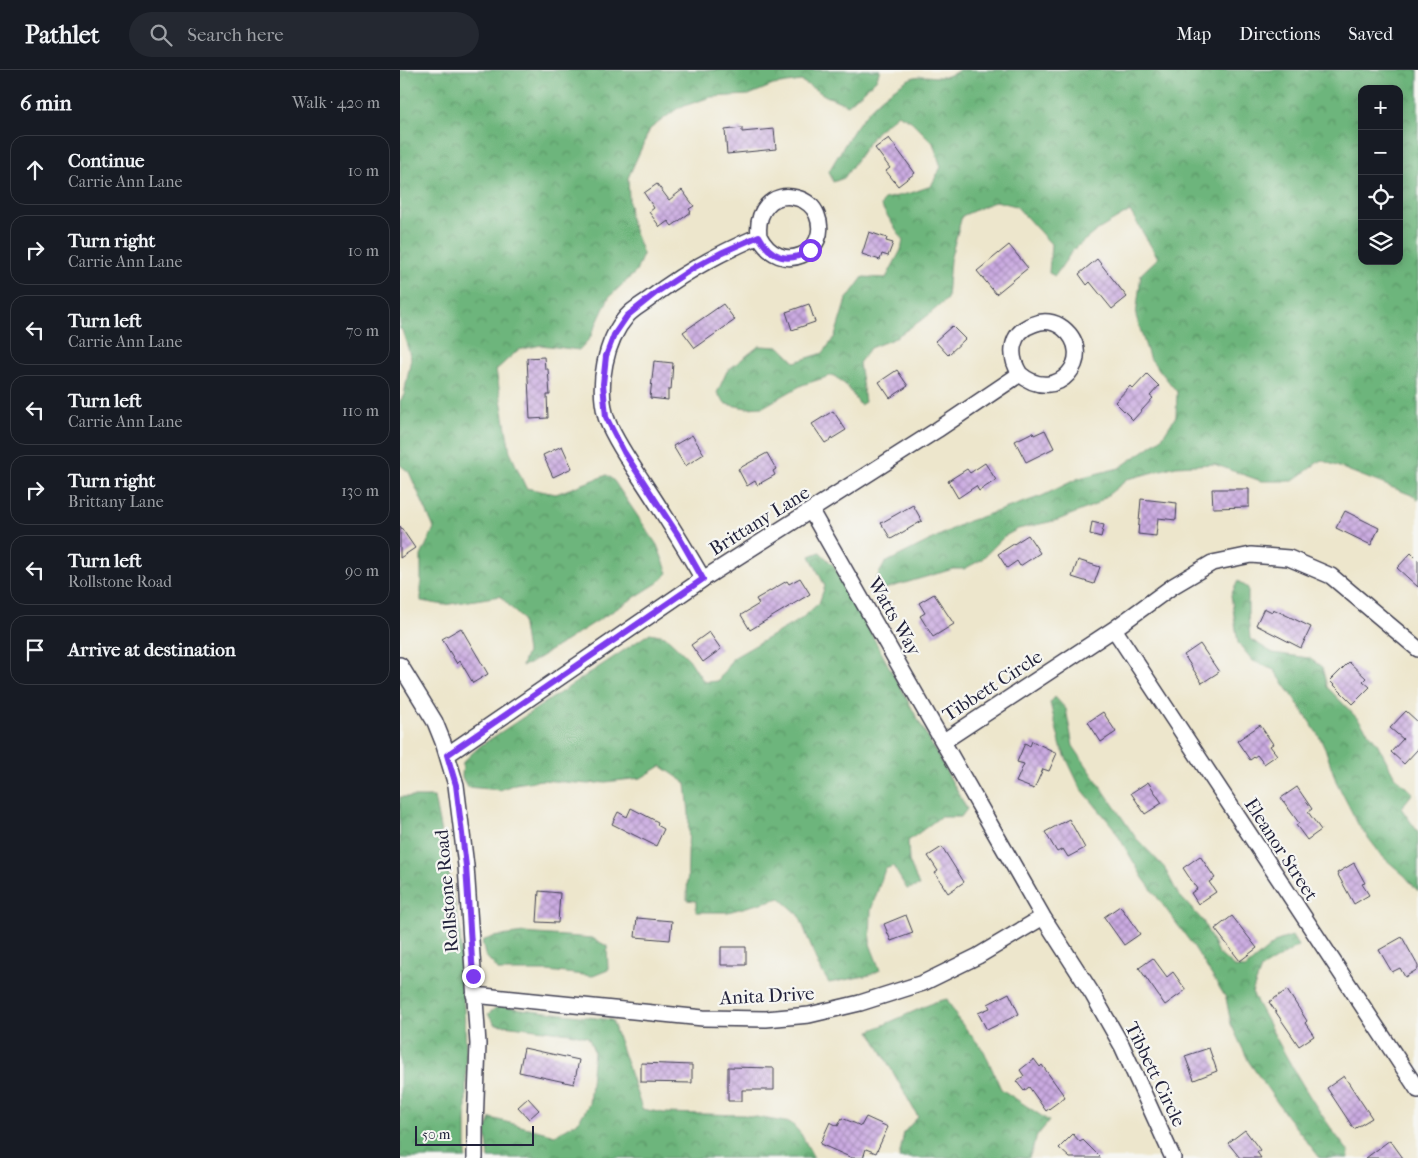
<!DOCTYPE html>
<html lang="en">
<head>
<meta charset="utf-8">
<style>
  body { margin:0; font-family:"IM FELL French Canon",serif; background:#242831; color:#f1f3f6 }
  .controls { position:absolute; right:15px; top:15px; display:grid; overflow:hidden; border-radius:10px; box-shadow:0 2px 12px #0003 }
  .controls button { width:45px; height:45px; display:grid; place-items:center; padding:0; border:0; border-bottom:1px solid #363941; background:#171b24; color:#f1f3f6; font:25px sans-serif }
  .scale { position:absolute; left:15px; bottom:12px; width:119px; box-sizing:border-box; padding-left:5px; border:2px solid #22223b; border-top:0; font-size:14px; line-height:18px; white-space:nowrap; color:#22223b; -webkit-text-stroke:4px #f6f6f2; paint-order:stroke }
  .stop { position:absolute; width:15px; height:15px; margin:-11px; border:4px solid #7c3aed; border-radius:50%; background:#fff }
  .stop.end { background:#7c3aed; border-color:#fff; box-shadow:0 1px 5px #0008 }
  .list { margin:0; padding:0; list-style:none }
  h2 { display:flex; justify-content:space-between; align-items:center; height:65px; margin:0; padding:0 20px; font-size:21px }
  h2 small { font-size:16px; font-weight:400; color:#9ea1a6 }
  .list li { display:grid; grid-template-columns:32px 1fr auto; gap:15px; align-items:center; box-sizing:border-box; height:70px; margin:0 10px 10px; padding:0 10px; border:1px solid #363941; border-radius:15px }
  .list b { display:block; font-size:19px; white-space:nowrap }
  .list p { margin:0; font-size:16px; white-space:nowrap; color:#9ea1a6 }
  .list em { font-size:16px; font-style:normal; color:#9ea1a6 }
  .icon { flex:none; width:28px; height:28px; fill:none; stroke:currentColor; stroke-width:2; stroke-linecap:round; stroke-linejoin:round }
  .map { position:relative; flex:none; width:1018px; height:1088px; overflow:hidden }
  header { display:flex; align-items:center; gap:30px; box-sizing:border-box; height:70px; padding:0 25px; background:#171b24; border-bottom:1px solid #363941 }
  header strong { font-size:24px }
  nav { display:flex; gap:28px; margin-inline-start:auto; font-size:18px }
  .search { width:350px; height:45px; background:#242831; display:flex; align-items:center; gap:12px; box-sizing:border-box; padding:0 18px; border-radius:28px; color:#9ea1a6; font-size:19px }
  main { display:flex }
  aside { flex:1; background:#171b24 }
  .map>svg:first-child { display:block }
  .forest { fill:url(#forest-crowns); stroke:#486c5b; fill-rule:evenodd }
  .building { fill:url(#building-cross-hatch) }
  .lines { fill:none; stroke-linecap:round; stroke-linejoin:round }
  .minor-casing { stroke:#403f51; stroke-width:18 }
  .minor { stroke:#fff; stroke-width:15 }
  .route { stroke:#7c3aed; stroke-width:6 }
  .labels { text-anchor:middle; stroke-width:4.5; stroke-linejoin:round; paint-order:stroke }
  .street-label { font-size:19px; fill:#22223b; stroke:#f6f6f2 }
</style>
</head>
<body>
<header>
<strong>Pathlet</strong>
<div class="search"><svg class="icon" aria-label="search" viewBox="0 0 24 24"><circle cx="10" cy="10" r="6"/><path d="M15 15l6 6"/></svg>Search here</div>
<nav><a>Map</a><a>Directions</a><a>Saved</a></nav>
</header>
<main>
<aside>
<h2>6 min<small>Walk · 420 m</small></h2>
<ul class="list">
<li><svg class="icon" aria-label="ahead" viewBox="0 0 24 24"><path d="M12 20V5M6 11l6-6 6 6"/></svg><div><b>Continue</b><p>Carrie Ann Lane</p></div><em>10 m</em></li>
<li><svg class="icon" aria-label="right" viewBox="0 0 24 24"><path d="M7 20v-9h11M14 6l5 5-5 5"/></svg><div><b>Turn right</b><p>Carrie Ann Lane</p></div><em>10 m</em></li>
<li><svg class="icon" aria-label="left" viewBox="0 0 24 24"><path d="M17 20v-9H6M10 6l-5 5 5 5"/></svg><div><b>Turn left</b><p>Carrie Ann Lane</p></div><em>70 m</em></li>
<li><svg class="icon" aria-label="left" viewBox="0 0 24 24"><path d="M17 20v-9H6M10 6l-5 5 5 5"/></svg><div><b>Turn left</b><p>Carrie Ann Lane</p></div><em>110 m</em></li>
<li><svg class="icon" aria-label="right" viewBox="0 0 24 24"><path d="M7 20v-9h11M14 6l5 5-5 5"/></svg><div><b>Turn right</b><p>Brittany Lane</p></div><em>130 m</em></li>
<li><svg class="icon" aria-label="left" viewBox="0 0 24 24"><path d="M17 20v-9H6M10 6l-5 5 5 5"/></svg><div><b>Turn left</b><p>Rollstone Road</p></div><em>90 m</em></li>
<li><svg class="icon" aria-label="arrive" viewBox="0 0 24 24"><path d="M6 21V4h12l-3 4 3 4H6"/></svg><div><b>Arrive at destination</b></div></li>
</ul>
</aside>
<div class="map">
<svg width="1018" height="1088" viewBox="0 0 1018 1088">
  <defs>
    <pattern id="forest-crowns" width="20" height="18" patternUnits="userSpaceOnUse" patternTransform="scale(1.25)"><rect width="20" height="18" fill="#6db57b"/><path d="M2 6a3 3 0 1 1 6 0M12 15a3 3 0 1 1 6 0" fill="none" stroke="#599366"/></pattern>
    <pattern id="building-cross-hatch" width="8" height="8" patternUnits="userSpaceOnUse" patternTransform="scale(1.25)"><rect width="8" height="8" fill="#caaae1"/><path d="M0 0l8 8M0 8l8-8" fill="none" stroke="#a48ab8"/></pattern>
  </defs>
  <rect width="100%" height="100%" fill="#f6f6f2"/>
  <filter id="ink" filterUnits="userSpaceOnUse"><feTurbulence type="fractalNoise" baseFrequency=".02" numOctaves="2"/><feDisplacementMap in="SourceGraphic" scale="10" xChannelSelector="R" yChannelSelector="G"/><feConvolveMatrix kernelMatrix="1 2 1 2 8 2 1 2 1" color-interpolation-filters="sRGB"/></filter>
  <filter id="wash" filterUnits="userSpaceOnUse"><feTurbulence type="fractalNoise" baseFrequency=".0096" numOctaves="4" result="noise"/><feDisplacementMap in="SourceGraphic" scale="20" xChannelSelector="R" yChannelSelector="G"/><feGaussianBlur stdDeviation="1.12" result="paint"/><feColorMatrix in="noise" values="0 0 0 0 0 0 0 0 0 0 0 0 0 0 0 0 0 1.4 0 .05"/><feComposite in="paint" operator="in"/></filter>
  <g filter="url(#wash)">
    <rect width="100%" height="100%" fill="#ede6cc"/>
    <path class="forest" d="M 0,0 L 480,0 L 476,10 L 448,35 L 426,26 L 401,11 L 373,15 L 349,25 L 311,27 L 278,38 L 250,59 L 228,108 L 230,149 L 243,184 L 236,202 L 209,227 L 190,268 L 179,280 L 141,275 L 118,280 L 96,300 L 110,382 L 126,418 L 156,424 L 207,405 L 214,411 L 257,475 L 268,503 L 259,512 L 129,594 L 122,596 L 127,582 L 122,549 L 100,526 L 44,535 L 21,531 L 21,486 L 34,458 L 9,402 L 0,395 L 0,331 L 4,325 L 11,288 L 2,260 L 0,259 Z
      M 559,0 L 1018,0 L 1018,430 L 1014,426 L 921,390 L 893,411 L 861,411 L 814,394 L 776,396 L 728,409 L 695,435 L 658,450 L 618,459 L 605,466 L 581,490 L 564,499 L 553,499 L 481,520 L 476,509 L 485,493 L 566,452 L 642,426 L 679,408 L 719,398 L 761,369 L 776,346 L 777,322 L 749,287 L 736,246 L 741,204 L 758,188 L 730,141 L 696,161 L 673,180 L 655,206 L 649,203 L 651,174 L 616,136 L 596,131 L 562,146 L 550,190 L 547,229 L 526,247 L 493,269 L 470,278 L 459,293 L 465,332 L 460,335 L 447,316 L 433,305 L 402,315 L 363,337 L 346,338 L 326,334 L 317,323 L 327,301 L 359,276 L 380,277 L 395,292 L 423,283 L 435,266 L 446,230 L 463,207 L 486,208 L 501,180 L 503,170 L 481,136 L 484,129 L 511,123 L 531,116 L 541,97 L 533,73 L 511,51 L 498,44 L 476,62 L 444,108 L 433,112 L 429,101 C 449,68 464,37 498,16 C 503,13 509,8 515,7 C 531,3 541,13 559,0 ZM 962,19 L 999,19 L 999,191 L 962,191 Z
      M 420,482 L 434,496 L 567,739 L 561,747 L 540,747 L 508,771 L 509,791 L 519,816 L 507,819 L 493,796 L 485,799 L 471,840 L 470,874 L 480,900 L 470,905 L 429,913 L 418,895 L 399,845 L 380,828 L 328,842 L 296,842 L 296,831 L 287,830 L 289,744 L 286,713 L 261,696 L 241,708 L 188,714 L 142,710 L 115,714 L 100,720 L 67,717 L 62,707 L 63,692 L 80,676 L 250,563 L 265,566 L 289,589 L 304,612 L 318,611 L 333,588 L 401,549 L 419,533 L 425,516 L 410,486 Z
      M 838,511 L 848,518 L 848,543 L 850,569 L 873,583 L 909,588 L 922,597 L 927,617 L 959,650 L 977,673 L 995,707 L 1013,723 L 1001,738 L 1018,762 L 1018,821 L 1005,806 L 983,787 L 959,756 L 936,711 L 926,681 L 919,666 L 892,625 L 874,600 L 853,591 L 838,573 L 831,525 Z
      M 655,627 L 666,639 L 673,676 L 736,768 L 764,797 L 778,824 L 803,851 L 818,883 L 834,897 L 845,898 L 877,871 L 892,866 L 898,876 L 861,899 L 852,923 C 881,977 910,1034 949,1082 L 948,1088 L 920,1088 L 886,1045 L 849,992 L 831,954 L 826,928 L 794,877 L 743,808 L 713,757 L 680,717 L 661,677 L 650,633 Z
      M 0,727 L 34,727 L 60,860 L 66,978 L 66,1088 L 0,1088 Z
      M 124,863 L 192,868 L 207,876 L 208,900 L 193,906 L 148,901 L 99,901 L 85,885 L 82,871 L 93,867 Z
      M 547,929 L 558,949 L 584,981 L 601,1019 L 649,1051 L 637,1066 L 629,1088 L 499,1088 L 504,1062 L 518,1047 L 470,961 L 535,932 Z
      M 98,936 L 212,950 L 242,1039 L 264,1043 L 344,1045 L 391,1053 L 401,1064 L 414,1088 L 89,1088 L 86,1061 L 91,1048 L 155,1065 L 179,1051 L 189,1034 L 194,981 L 188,967 L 169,963 L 95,954 L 88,944 Z"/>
    <g id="blocks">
      <path class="building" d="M 342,58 L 342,62 L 374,59 L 376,79 L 327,84 L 325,60 Z
        M 489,68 L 515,103 L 498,116 L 486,101 L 490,98 L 475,78 Z
        M 257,114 L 269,130 L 282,120 L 294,136 L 289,139 L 291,142 L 272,156 L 268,151 L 260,157 L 249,142 L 254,138 L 244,123 Z
        M 469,162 L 487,168 L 486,171 L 493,173 L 488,186 L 482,184 L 480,190 L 462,184 Z
        M 609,175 L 628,198 L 596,224 L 577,201 Z
        M 697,189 L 727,227 L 712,239 L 690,212 L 687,215 L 679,204 Z
        M 323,234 L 335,250 L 295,278 L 283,262 Z
        M 409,234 L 415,252 L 392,260 L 386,242 Z
        M 552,256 L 565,269 L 548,285 L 535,271 Z
        M 144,287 L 145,299 L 148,299 L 150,325 L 147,325 L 148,348 L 130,349 L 127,288 Z
        M 254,291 L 273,293 L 271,320 L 268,320 L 268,330 L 250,328 Z
        M 497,300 L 508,316 L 490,328 L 479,312 Z
        M 747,304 L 759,316 L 750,326 L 753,328 L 733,350 L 715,332 L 730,316 L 733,319 Z
        M 433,341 L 446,360 L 425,373 L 412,354 Z
        M 645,360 L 654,378 L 626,392 L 615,371 L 633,362 L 634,365 Z
        M 292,365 L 304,384 L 285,396 L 273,376 Z
        M 162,376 L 172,398 L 153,407 L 143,385 Z
        M 367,383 L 376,399 L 373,401 L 375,405 L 357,415 L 355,411 L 347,416 L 338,399 Z
        M 585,393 L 596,410 L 579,421 L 576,416 L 558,428 L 548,411 L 567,399 L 570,403 Z
        M 812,419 L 849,419 L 849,437 L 813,438 Z
        M 741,429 L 777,433 L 776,450 L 758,448 L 756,466 L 738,464 Z
        M 513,435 L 522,451 L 491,469 L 481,453 Z
        M 945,441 L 979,458 L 971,475 L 936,458 Z
        M 692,452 L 704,455 L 701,467 L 690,464 Z
        M 0,456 L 15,478 L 0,488 Z
        M 628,465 L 640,483 L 620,496 L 617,491 L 607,498 L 598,484 Z
        M 1011,483 L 1018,490 L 1018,517 L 997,498 Z
        M 678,490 L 700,497 L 694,514 L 672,507 Z
        M 400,508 L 410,524 L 350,560 L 341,545 L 359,534 L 356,529 L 387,511 L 389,514 Z
        M 534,524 L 554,554 L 533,567 L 520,546 L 525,543 L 519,533 Z
        M 864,538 L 872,542 L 873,539 L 911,557 L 901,578 L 856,555 Z
        M 61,558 L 88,604 L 73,613 L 60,591 L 57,594 L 42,569 Z
        M 309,562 L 321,579 L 303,592 L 291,575 Z
        M 800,574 L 819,602 L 802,613 L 784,585 Z
        M 949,592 L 966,608 L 963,611 L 970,617 L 953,634 L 930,611 Z
        M 1006,641 L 1018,652 L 1018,679 L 1004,694 L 991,682 L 1003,669 L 990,658 Z
        M 703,642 L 716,662 L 701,672 L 688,652 Z
        M 860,655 L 873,674 L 870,676 L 877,685 L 864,694 L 857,685 L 850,690 L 837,671 Z
        M 632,671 L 657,683 L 649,701 L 643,699 L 634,719 L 616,712 L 624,694 L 617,692 L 625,673 L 630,676 Z
        M 748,712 L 762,733 L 745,744 L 731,723 Z
        M 897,717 L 912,739 L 908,742 L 921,760 L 907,770 L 896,755 L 899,753 L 881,728 Z
        M 231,738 L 258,752 L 257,755 L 264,759 L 256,776 L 212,754 L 218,742 L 227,747 Z
        M 669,749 L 685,778 L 668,787 L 663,779 L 657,782 L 645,762 Z
        M 542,777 L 564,812 L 548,823 L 535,803 L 538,801 L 528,786 Z
        M 800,786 L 815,808 L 809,812 L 816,822 L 798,834 L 791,823 L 797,819 L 783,798 Z
        M 954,793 L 965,813 L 962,814 L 969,825 L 954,834 L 937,803 Z
        M 139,821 L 160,823 L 158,853 L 137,852 Z
        M 720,836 L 740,864 L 724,875 L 704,847 Z
        M 506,845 L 513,863 L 491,871 L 484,854 Z
        M 832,846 L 857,878 L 840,891 L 815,859 Z
        M 237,848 L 272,851 L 270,870 L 235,867 Z
        M 1002,867 L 1018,896 L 1018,899 L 1005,907 L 1000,898 L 992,902 L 979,880 Z
        M 321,877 L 346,877 L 346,895 L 321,895 Z
        M 753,888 L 767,907 L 773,902 L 786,920 L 765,935 L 739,898 Z
        M 887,920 L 907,951 L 905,953 L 914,966 L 899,976 L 869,932 Z
        M 609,923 L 619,944 L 587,960 L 578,943 L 590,938 L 588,934 Z
        M 124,978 L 179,990 L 174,1014 L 119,1002 Z
        M 809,978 L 817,1001 L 794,1010 L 785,986 Z
        M 634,989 L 640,997 L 642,995 L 665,1027 L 646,1041 L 629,1017 L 624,1021 L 616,1011 L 624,1006 L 620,1000 Z
        M 241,993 L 292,995 L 292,1013 L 241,1012 Z
        M 328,997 L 374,998 L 374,1020 L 342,1020 L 342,1031 L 328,1031 Z
        M 944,1006 L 972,1048 L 954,1059 L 927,1018 Z
        M 128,1028 L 139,1040 L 129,1049 L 118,1037 Z
        M 466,1047 L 488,1057 L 476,1083 L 466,1079 L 463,1088 L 452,1088 L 420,1074 L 430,1052 L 438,1056 L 442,1048 L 461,1056 Z
        M 845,1060 L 860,1080 L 857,1082 L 861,1088 L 840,1088 L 828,1073 Z
        M 673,1064 L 680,1072 L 683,1070 L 701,1088 L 670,1088 L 659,1078 Z
        M 990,1070 L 1003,1088 L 966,1088 Z"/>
    </g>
  </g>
  <g filter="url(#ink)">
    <use href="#blocks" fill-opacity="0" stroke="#403f51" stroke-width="1"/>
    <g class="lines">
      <defs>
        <path id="minor" d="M 411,441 L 643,847 L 693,925 L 722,976 L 773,1088
          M 303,509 C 284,476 264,444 243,412 C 232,395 212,366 206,347 C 197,314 205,271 227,246 C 232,240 241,235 248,230 C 282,203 320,183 359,166 C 380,208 432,182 417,145 C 414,137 406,130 397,128 C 371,121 356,142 359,166
          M 714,559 L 1018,1020
          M 0,595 L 35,652 L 43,672 L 56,715 L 66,796 L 78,974 L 75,1056 L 75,1088
          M 544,671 L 714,559 L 773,516 L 812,493 L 851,485 L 889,488 L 931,506 L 1018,579
          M 47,685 L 303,509 L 537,360 L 620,304 C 657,336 698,286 663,258 C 654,251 643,250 634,254 C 610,262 608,285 620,304
          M 74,925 L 303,948 L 366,949 L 409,945 L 460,933 L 523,913 L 578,886 L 643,847"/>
      </defs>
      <use href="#minor" class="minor-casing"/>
      <use href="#minor" class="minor"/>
    </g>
  </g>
  <g class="lines" filter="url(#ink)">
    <path class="route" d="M 73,906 L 66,796 L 56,715 L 47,685 L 303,509 L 278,465 L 224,382 L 206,347 L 203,314 L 206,286 L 214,265 L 227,246 L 257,222 L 295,197 L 323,182 L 359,166 C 371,189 389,194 410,180"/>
  </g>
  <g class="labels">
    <g class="street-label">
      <text transform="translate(359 450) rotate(-32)" y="7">Brittany Lane</text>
      <text transform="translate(495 546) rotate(60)" y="7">Watts Way</text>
      <text transform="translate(592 615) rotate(-33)" y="7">Tibbett Circle</text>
      <text transform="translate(882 779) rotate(57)" y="7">Eleanor Street</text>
      <text transform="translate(46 821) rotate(-95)" y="7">Rollstone Road</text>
      <text transform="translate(367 925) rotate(-3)" y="7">Anita Drive</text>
      <text transform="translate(756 1004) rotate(64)" y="7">Tibbett Circle</text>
    </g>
  </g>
</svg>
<div class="controls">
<button>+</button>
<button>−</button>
<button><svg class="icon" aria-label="locate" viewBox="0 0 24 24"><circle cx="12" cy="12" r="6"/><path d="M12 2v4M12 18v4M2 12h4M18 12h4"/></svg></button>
<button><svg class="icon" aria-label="layers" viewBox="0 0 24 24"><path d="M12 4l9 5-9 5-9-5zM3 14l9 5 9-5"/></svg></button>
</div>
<div class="scale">50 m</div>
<div class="stop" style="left:410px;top:180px"></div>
<div class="stop end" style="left:73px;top:906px"></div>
</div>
</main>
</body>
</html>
